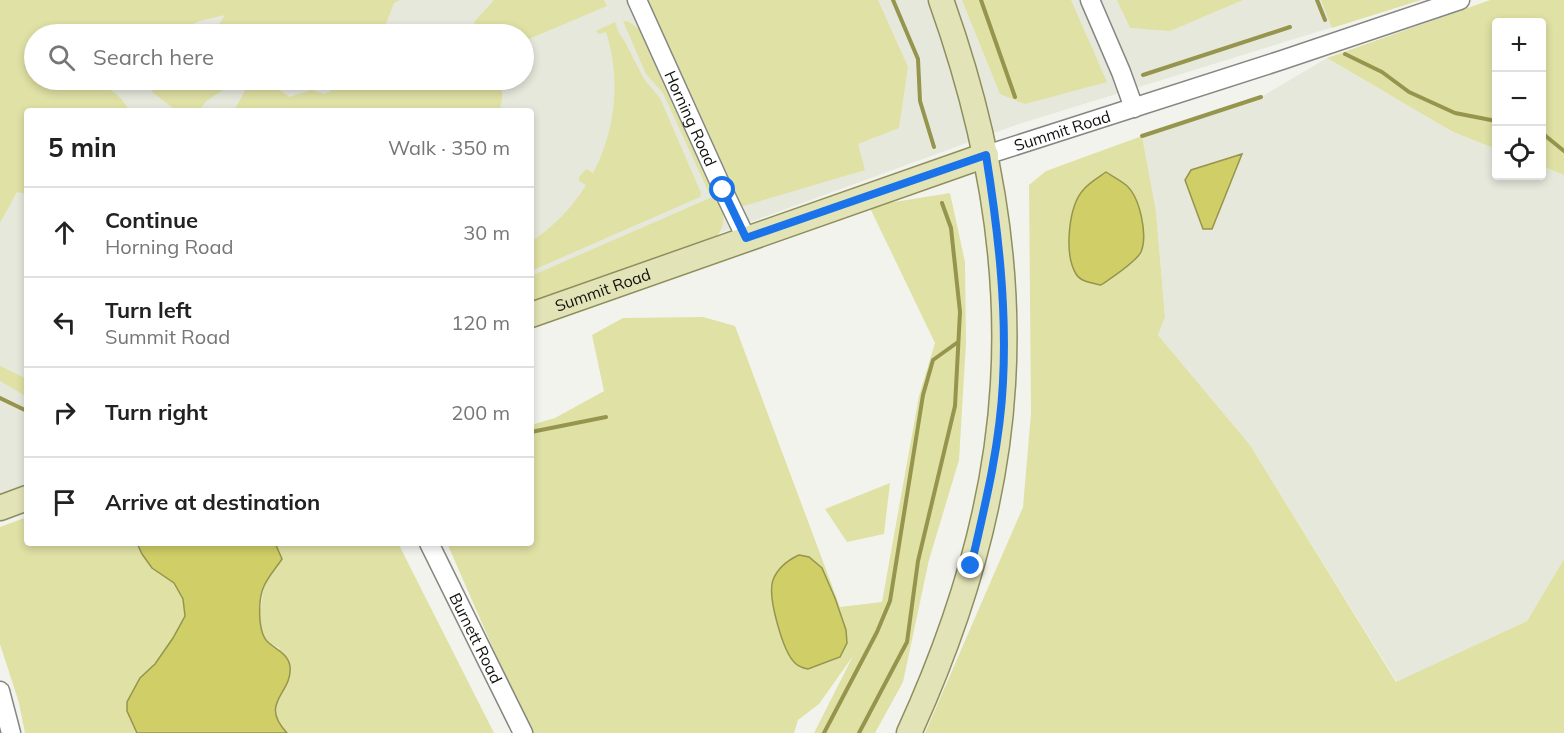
<!DOCTYPE html>
<html lang="en">
<head>
<meta charset="utf-8">
<style>
  body { margin:0; font-family:Mulish,sans-serif; background:#f2f2f2; color:#222 }
  .controls { position:absolute; right:18px; top:18px; display:grid; overflow:hidden; border-radius:6px; box-shadow:0 3px 9px #0003 }
  .controls button { width:54px; height:54px; display:grid; place-items:center; padding:0; border:0; border-bottom:2px solid #e0e0e0; background:#fff; color:#222; font:30px sans-serif }
  .stop { position:absolute; width:18px; height:18px; margin:-14px; border:4px solid #1a73e8; border-radius:50%; background:#fff }
  .stop.end { background:#1a73e8; border-color:#fff; box-shadow:0 2px 6px #0008 }
  .list { margin:0; padding:0; list-style:none }
  h2 { display:flex; justify-content:space-between; align-items:center; height:78px; margin:0; padding:0 24px; font-size:26px }
  h2 small { font-size:20px; font-weight:400; color:#767676 }
  .list li { display:grid; grid-template-columns:39px 1fr auto; gap:18px; align-items:center; box-sizing:border-box; height:90px; padding:0 24px; border-top:2px solid #e0e0e0 }
  .list b { display:block; font-size:22px; white-space:nowrap }
  .list p { margin:0; font-size:20px; white-space:nowrap; color:#767676 }
  .list em { font-size:20px; font-style:normal; color:#767676 }
  .icon { flex:none; width:33px; height:33px; fill:none; stroke:currentColor; stroke-width:2; stroke-linecap:round; stroke-linejoin:round }
  .map { position:relative; flex:none; width:1564px; height:733px; overflow:hidden }
  .search { position:absolute; background:#fff; box-shadow:0 3px 9px #0003; left:24px; top:24px; width:510px; height:66px; display:flex; align-items:center; gap:15px; box-sizing:border-box; padding:0 21px; border-radius:33px; color:#767676; font-size:22px }
  .panel { position:absolute; background:#fff; box-shadow:0 3px 9px #0003; left:24px; top:108px; width:510px; height:438px; border-radius:6px }
  .map>svg:first-child { display:block }
  .built { fill:#e7e8dc; fill-rule:evenodd }
  .green { fill:#e0e1a5 }
  .water { fill:#cfce67; stroke:#96954d; stroke-width:1.5 }
  .lines { fill:none; stroke-linecap:round; stroke-linejoin:round }
  .stream { stroke:#96954d; stroke-width:4 }
  .minor-casing { stroke:#868682; stroke-width:21 }
  .major-casing { stroke:#8e8e5e; stroke-width:27 }
  .minor { stroke:#fff; stroke-width:18 }
  .major { stroke:#e3e3b8; stroke-width:24 }
  .route { stroke:#1a73e8; stroke-width:8 }
  .labels { text-anchor:middle; stroke-width:4.5; stroke-linejoin:round; paint-order:stroke }
  .street-label { font-size:16px; fill:#11110f; stroke:#f3f3ee }
</style>
</head>
<body>
<div class="map">
<svg width="1564" height="733" viewBox="0 0 1564 733">
  <rect width="100%" height="100%" fill="#f3f3ee"/>
  <path class="built" d="M 0,0 L 1421,0 L 1019,124 L 531,302 L 531,111 L 27,111 L 27,485 L 0,495 ZM 34,34 L 524,34 L 524,80 L 34,80 Z
    M 1327,58 L 1453,132 L 1496,149 L 1496,176 L 1542,176 L 1542,166 L 1564,175 L 1564,559 L 1527,621 L 1397,682 L 1250,445 L 1158,335 L 1165,317 L 1156,211 L 1142,136 L 1261,97 Z"/>
  <path class="green" d="M 0,0 L 400,0 L 394,3 L 384,29 L 378,34 L 206,34 L 218,26 L 225,15 L 199,21 L 175,34 L 88,34 L 76,24 L 71,34 L 34,34 L 34,80 C 67,80 113,75 129,111 L 27,111 L 27,194 L 17,192 L 0,223 Z
    M 494,0 L 604,0 L 607,6 L 524,41 L 524,34 L 472,34 L 475,21 Z
    M 648,0 L 878,0 L 908,67 L 899,128 L 858,144 L 865,170 L 740,207 Z
    M 962,0 L 1071,0 L 1107,82 L 1025,104 L 1000,94 Z
    M 1117,0 L 1243,0 L 1170,31 L 1130,28 Z
    M 1321,0 L 1421,0 L 1332,28 Z
    M 1490,0 L 1564,0 L 1564,175 L 1542,166 L 1542,22 L 1496,22 L 1496,149 L 1453,132 L 1327,58 Z
    M 623,21 L 629,22 L 638,28 L 641,27 L 715,190 L 709,193 L 663,93 L 646,74 Z
    M 615,22 L 619,33 L 624,40 L 644,79 L 660,98 L 701,193 L 700,197 L 531,271 L 531,242 C 554,226 572,208 586,185 L 579,181 L 579,177 L 586,169 L 593,173 C 616,129 621,79 606,32 L 599,34 L 596,31 Z
    M 155,80 L 275,80 L 272,85 L 290,97 L 311,90 L 325,94 L 337,87 L 336,80 L 362,80 L 366,82 L 369,80 L 502,80 L 502,100 L 499,111 L 270,111 L 270,109 L 264,111 L 234,111 L 248,85 L 238,80 L 206,101 L 199,111 L 177,111 L 152,92 Z
    M 1142,136 L 1156,211 L 1165,317 L 1158,335 L 1250,445 L 1396,682 L 1527,621 L 1564,559 L 1564,733 L 925,733 L 1023,507 L 1031,413 L 1029,185 L 1046,171 Z
    M 950,193 L 965,262 L 966,343 L 959,460 L 929,560 L 903,682 L 875,733 L 814,733 L 853,656 L 819,704 L 798,720 L 794,733 L 530,733 L 447,543 L 531,543 L 531,425 L 555,418 L 604,391 L 592,335 L 623,318 L 703,317 L 735,326 L 840,607 L 882,602 L 919,396 L 935,343 L 869,206 Z
    M 717,195 C 723,210 728,221 717,236 L 531,303 L 531,276 Z
    M 0,366 L 27,379 L 27,397 L 0,381 Z
    M 890,483 L 884,534 L 847,542 L 825,509 Z
    M 27,517 L 27,543 L 137,543 L 142,555 L 159,573 L 174,583 L 183,599 L 185,616 L 173,638 L 155,664 L 140,678 L 127,711 L 137,733 L 25,733 L 19,703 L 0,644 L 0,527 Z
    M 275,543 L 398,543 L 494,733 L 287,733 C 267,711 279,697 290,674 L 279,648 L 267,642 L 261,631 L 260,611 L 264,586 L 282,559 Z"/>
  <path class="water" d="M 1242,154 L 1212,229 L 1203,229 L 1185,180 L 1191,170 Z
    M 1106,172 C 1112,176 1120,180 1126,185 C 1140,197 1148,235 1141,252 C 1135,263 1111,278 1101,285 C 1092,283 1081,282 1076,274 C 1064,254 1068,206 1084,189 C 1090,182 1099,177 1106,172 Z
    M 137,543 L 275,543 L 282,559 C 276,568 268,577 264,586 C 258,599 257,634 269,643 C 277,650 288,654 290,666 C 293,694 258,702 287,733 L 137,733 L 127,711 L 127,702 L 140,678 L 155,664 L 173,638 L 185,616 L 183,599 L 174,583 L 152,568 L 142,554 Z
    M 799,555 L 809,557 L 822,568 L 835,598 L 846,630 L 847,643 L 840,657 L 808,669 C 803,668 799,667 795,663 C 783,652 767,596 773,580 C 778,567 788,560 799,555 Z"/>
  <g class="lines">
    <path class="stream" d="M 893,0 L 918,59 L 920,101 L 934,147
      M 981,0 L 1015,97
      M 1317,0 L 1325,20
      M 1345,54 L 1382,72 L 1409,92 L 1455,113 L 1496,121
      M 1143,75 L 1290,27
      M 1542,133 L 1564,151
      M 1142,136 L 1261,97
      M 0,398 L 27,411
      M 531,432 L 606,417
      M 824,733 L 877,632 L 890,601 L 923,395 L 933,360 L 958,342
      M 859,733 L 907,642 L 918,561 L 955,406 L 960,312 L 951,228 L 942,203"/>
    <defs>
      <g id="minor">
        <path id="s1" d="M 637,0 L 723,190 L 746,238"/>
        <path d="M 1090,0 L 1121,72 L 1134,108"/>
        <path id="s2" d="M 986,155 L 1282,60 L 1460,0"/>
        <path id="s3" d="M 429,543 L 523,733"/>
        <path d="M 0,691 L 11,733"/>
      </g>
      <g id="major">
        <path id="s4" d="M 531,315 L 986,155"/>
        <path d="M 0,508 L 27,498"/>
        <path d="M 909,733 C 959,624 996,505 1003,384 C 1011,253 985,123 941,0"/>
      </g>
    </defs>
    <use href="#minor" class="minor-casing"/>
    <use href="#major" class="major-casing"/>
    <use href="#minor" class="minor"/>
    <use href="#major" class="major"/>
  </g>
  <g class="lines">
    <path class="route" d="M 723,190 L 746,238 L 986,155 C 998,230 1007,306 1003,382 C 1000,445 985,506 971,566"/>
  </g>
  <g class="labels">
    <g class="street-label">
      <text dy="6" stroke="none"><textPath href="#s1" startOffset="130">Horning Road</textPath></text>
      <text dy="6" stroke="none"><textPath href="#s2" startOffset="80">Summit Road</textPath></text>
      <text dy="6" stroke="none"><textPath href="#s4" startOffset="76">Summit Road</textPath></text>
      <text dy="6" stroke="none"><textPath href="#s3" startOffset="106">Burnett Road</textPath></text>
    </g>
  </g>
</svg>
<div class="controls">
<button>+</button>
<button>−</button>
<button><svg class="icon" aria-label="locate" viewBox="0 0 24 24"><circle cx="12" cy="12" r="6"/><path d="M12 2v4M12 18v4M2 12h4M18 12h4"/></svg></button>
</div>
<div class="stop" style="left:723px;top:190px"></div>
<div class="stop end" style="left:971px;top:566px"></div>
<div class="search"><svg class="icon" aria-label="search" viewBox="0 0 24 24"><circle cx="10" cy="10" r="6"/><path d="M15 15l6 6"/></svg>Search here</div>
<section class="panel">
<h2>5 min<small>Walk · 350 m</small></h2>
<ul class="list">
<li><svg class="icon" aria-label="ahead" viewBox="0 0 24 24"><path d="M12 20V5M6 11l6-6 6 6"/></svg><div><b>Continue</b><p>Horning Road</p></div><em>30 m</em></li>
<li><svg class="icon" aria-label="left" viewBox="0 0 24 24"><path d="M17 20v-9H6M10 6l-5 5 5 5"/></svg><div><b>Turn left</b><p>Summit Road</p></div><em>120 m</em></li>
<li><svg class="icon" aria-label="right" viewBox="0 0 24 24"><path d="M7 20v-9h11M14 6l5 5-5 5"/></svg><div><b>Turn right</b></div><em>200 m</em></li>
<li><svg class="icon" aria-label="arrive" viewBox="0 0 24 24"><path d="M6 21V4h12l-3 4 3 4H6"/></svg><div><b>Arrive at destination</b></div></li>
</ul>
</section>
</div>
</body>
</html>
